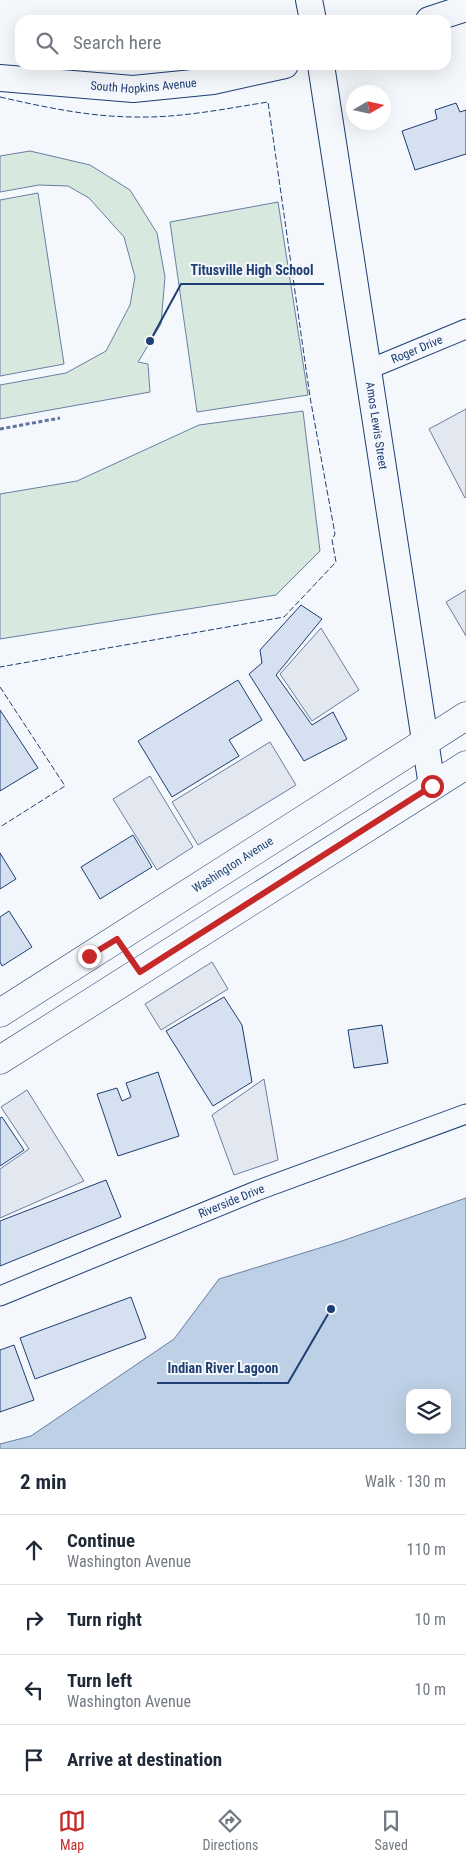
<!DOCTYPE html>
<html lang="en">
<head>
<meta charset="utf-8">
<style>
  body { margin:0; font-family:"Roboto Condensed",sans-serif; background:#f6f6f7; color:#1f2937 }
  .controls { position:absolute; right:15px; bottom:15px; display:grid; overflow:hidden; border-radius:10px; box-shadow:0 5px 20px #0002 }
  .controls button { width:45px; height:45px; display:grid; place-items:center; padding:0; border:0; border-bottom:1px solid #e0e1e3; background:#fff; color:#1f2937; font:25px sans-serif }
  .compass { position:absolute; left:346px; top:85px; width:45px; height:45px; border-radius:50%; background:#fff; box-shadow:0 5px 20px #0002; rotate:81deg }
  .stop { position:absolute; width:15px; height:15px; margin:-11px; border:4px solid #c62828; border-radius:50%; background:#fff }
  .stop.end { background:#c62828; border-color:#fff; box-shadow:0 1px 5px #0008 }
  .list { margin:0; padding:0; list-style:none }
  h2 { display:flex; justify-content:space-between; align-items:center; height:65px; margin:0; padding:0 20px; font-size:21px }
  h2 small { font-size:16px; font-weight:400; color:#747a83 }
  .list li { display:grid; grid-template-columns:32px 1fr auto; gap:15px; align-items:center; box-sizing:border-box; height:70px; padding:0 20px; border-top:1px solid #e0e1e3 }
  .list b { display:block; font-size:19px; white-space:nowrap }
  .list p { margin:0; font-size:16px; white-space:nowrap; color:#747a83 }
  .list em { font-size:16px; font-style:normal; color:#747a83 }
  .icon { flex:none; width:28px; height:28px; fill:none; stroke:currentColor; stroke-width:2; stroke-linecap:round; stroke-linejoin:round }
  .map { position:relative; flex:none; width:466px; height:1449px; overflow:hidden }
  .search { position:absolute; background:#fff; box-shadow:0 5px 20px #0002; left:15px; right:15px; top:15px; height:55px; display:flex; align-items:center; gap:12px; box-sizing:border-box; padding:0 18px; border-radius:15px; color:#747a83; font-size:19px }
  .sheet { height:345px; background:#fff }
  nav { display:flex; justify-content:space-around; align-items:center; box-sizing:border-box; height:70px; border-top:1px solid #e0e1e3; background:#fff; font-size:14px; color:#747a83 }
  nav a { display:grid; justify-items:center; gap:2px }
  nav .on { color:#c62828 }
  .map>svg:first-child { display:block }
  .green { fill:#d7e8df; stroke:#687fa3 }
  .parking { fill:#e3e8f0; stroke:#687fa3 }
  .water { fill:#bed0e5; stroke:#687fa3; fill-rule:evenodd }
  .building { fill:#d5e0f0; stroke:#1d3f73 }
  .lines { fill:none; stroke-linecap:round; stroke-linejoin:round }
  .street-casing { stroke:#1d3f73; stroke-width:21 }
  .secondary-casing { stroke:#1d3f73; stroke-width:28 }
  .primary-casing { stroke:#1d3f73; stroke-width:29 }
  .path { stroke:#5e769c; stroke-width:3; stroke-dasharray:4 2.5; stroke-linecap:butt }
  .street { stroke:#f4f7fb; stroke-width:19 }
  .secondary { stroke:#f4f7fb; stroke-width:26 }
  .primary { stroke:#f4f7fb; stroke-width:28 }
  .fence { stroke:#1d3f73; stroke-width:1; stroke-dasharray:6 2.5; stroke-linecap:butt }
  .route { stroke:#c62828; stroke-width:6 }
  .labels { text-anchor:middle; stroke-width:4; stroke-linejoin:round; paint-order:stroke }
  .street-label { font-size:12px; fill:#1d3f73; stroke:#f4f7fb }
  .leader { fill:none; stroke:#1d3f73; stroke-width:2 }
  .callout-dot { fill:#1d3f73; stroke:#f4f7fb; stroke-width:2 }
  .callout-label { font-size:14px; text-anchor:middle; font-weight:bold; fill:#1d3f73; stroke:#f4f7fb; stroke-width:4; stroke-linejoin:round; paint-order:stroke }
</style>
</head>
<body>
<div class="map">
<svg width="466" height="1449" viewBox="0 0 466 1449">
  <rect width="100%" height="100%" fill="#f4f7fb"/>
  <path class="green" d="M 30,151 L 90,165 L 130,190 L 157,233 L 165,277 L 161,324 L 138,362 L 148,364 L 150,392 L 0,419 L 0,385 L 66,373 L 106,351 L 130,305 L 135,277 L 124,237 L 89,198 L 68,186 L 39,185 L 0,192 L 0,156 Z
    M 38,193 L 64,364 L 0,376 L 0,200 Z
    M 278,202 L 308,395 L 197,412 L 170,222 Z
    M 303,411 L 320,551 L 276,595 L 0,639 L 0,494 L 77,481 L 199,425 Z"/>
  <path class="parking" d="M 466,409 L 466,497 L 465,498 L 429,429 Z
    M 466,590 L 466,636 L 446,602 Z
    M 321,628 L 359,690 L 312,721 L 280,674 Z
    M 270,742 L 296,785 L 198,845 L 172,802 Z
    M 150,776 L 193,847 L 157,870 L 113,799 Z
    M 212,962 L 228,989 L 161,1030 L 145,1004 Z
    M 264,1079 L 278,1160 L 234,1175 L 212,1115 Z
    M 27,1090 L 84,1181 L 0,1218 L 0,1169 L 29,1149 L 1,1107 Z"/>
  <path class="water" d="M 466,1198 L 466,1449 L 0,1449 L 0,1444 L 31,1436 L 174,1339 L 219,1279 L 339,1242 ZM 410,1393 L 447,1393 L 447,1430 L 410,1430 Z"/>
  <path class="building" d="M 456,103 L 460,112 L 466,110 L 466,154 L 415,170 L 402,131 L 437,119 L 435,110 Z
    M 301,605 L 322,619 L 276,675 L 312,725 L 333,712 L 347,739 L 304,761 L 249,674 L 262,663 L 260,650 Z
    M 238,680 L 262,720 L 229,740 L 239,756 L 172,797 L 138,741 Z
    M 0,710 L 38,768 L 0,791 Z
    M 133,835 L 152,867 L 100,899 L 81,867 Z
    M 0,853 L 16,879 L 0,889 Z
    M 9,911 L 32,947 L 2,966 L 0,962 L 0,917 Z
    M 224,997 L 242,1025 L 252,1082 L 213,1106 L 166,1031 Z
    M 382,1025 L 388,1063 L 354,1068 L 348,1030 Z
    M 158,1072 L 179,1136 L 118,1156 L 97,1094 L 117,1088 L 122,1101 L 131,1097 L 126,1083 Z
    M 2,1117 L 24,1150 L 0,1166 L 0,1118 Z
    M 106,1180 L 121,1217 L 0,1266 L 0,1221 Z
    M 131,1297 L 146,1338 L 35,1379 L 20,1338 Z
    M 14,1345 L 34,1400 L 0,1412 L 0,1350 Z"/>
  <g class="lines">
    <defs>
      <g id="street">
        <path id="s1" d="M 367,370 L 466,329"/>
        <path id="s2" d="M 0,1296 L 256,1191 L 466,1114"/>
      </g>
      <g id="secondary">
        <path d="M 309,0 L 313,20"/>
        <path d="M 429,20 L 466,8"/>
        <path id="s3" d="M 321,65 L 432,786"/>
        <path id="s4" d="M 0,78 L 133,89 L 213,81 L 285,65"/>
      </g>
      <g id="primary">
        <path id="s5" d="M 0,1013 L 466,716"/>
        <path d="M 0,1060 L 466,765"/>
      </g>
    </defs>
    <use href="#street" class="street-casing"/>
    <use href="#secondary" class="secondary-casing"/>
    <use href="#primary" class="primary-casing"/>
    <path class="path" d="M 0,429 L 60,418"/>
    <use href="#street" class="street"/>
    <use href="#secondary" class="secondary"/>
    <use href="#primary" class="primary"/>
    <path class="fence" d="M 0,97 C 44,107 90,117 136,117 C 180,118 224,109 268,102 L 310,397 L 335,534 L 332,540 L 336,562 L 284,617 L 0,667
      M 0,687 L 65,786 L 0,827"/>
  </g>
  <g class="lines">
    <path class="route" d="M 89,956 L 117,939 L 140,972 L 432,786"/>
  </g>
  <g class="labels">
    <g class="street-label">
      <text dy="4" stroke="none"><textPath href="#s4" startOffset="144">South Hopkins Avenue</textPath></text>
      <text dy="4" stroke="none"><textPath href="#s1" startOffset="54">Roger Drive</textPath></text>
      <text dy="4" stroke="none"><textPath href="#s3" startOffset="365">Amos Lewis Street</textPath></text>
      <text dy="4" stroke="none"><textPath href="#s5" startOffset="276">Washington Avenue</textPath></text>
      <text dy="4" stroke="none"><textPath href="#s2" startOffset="250">Riverside Drive</textPath></text>
    </g>
  </g>
  <path class="leader" d="M150 341L181 284H324M331 1309L288 1383H157"/>
  <g class="callout-dot">
    <circle cx="150" cy="341" r="5"/>
    <circle cx="331" cy="1309" r="5"/>
  </g>
  <g class="callout-label">
    <text x="252" y="275">Titusville High School</text>
    <text x="223" y="1373">Indian River Lagoon</text>
  </g>
</svg>
<div class="controls">
<button><svg class="icon" aria-label="layers" viewBox="0 0 24 24"><path d="M12 4l9 5-9 5-9-5zM3 14l9 5 9-5"/></svg></button>
</div>
<svg class="compass" viewBox="-18 -18 36 36"><path d="M0-13l5 13h-10z" fill="#e53935"/><path d="M0 13l5-13h-10z" fill="#747a83"/></svg>
<div class="stop" style="left:432px;top:786px"></div>
<div class="stop end" style="left:89px;top:956px"></div>
<div class="search"><svg class="icon" aria-label="search" viewBox="0 0 24 24"><circle cx="10" cy="10" r="6"/><path d="M15 15l6 6"/></svg>Search here</div>
</div>
<section class="sheet">
<h2>2 min<small>Walk · 130 m</small></h2>
<ul class="list">
<li><svg class="icon" aria-label="ahead" viewBox="0 0 24 24"><path d="M12 20V5M6 11l6-6 6 6"/></svg><div><b>Continue</b><p>Washington Avenue</p></div><em>110 m</em></li>
<li><svg class="icon" aria-label="right" viewBox="0 0 24 24"><path d="M7 20v-9h11M14 6l5 5-5 5"/></svg><div><b>Turn right</b></div><em>10 m</em></li>
<li><svg class="icon" aria-label="left" viewBox="0 0 24 24"><path d="M17 20v-9H6M10 6l-5 5 5 5"/></svg><div><b>Turn left</b><p>Washington Avenue</p></div><em>10 m</em></li>
<li><svg class="icon" aria-label="arrive" viewBox="0 0 24 24"><path d="M6 21V4h12l-3 4 3 4H6"/></svg><div><b>Arrive at destination</b></div></li>
</ul>
</section>
<nav>
<a class="on"><svg class="icon" aria-label="map" viewBox="0 0 24 24"><path d="M3 6l6-2 6 2 6-2v14l-6 2-6-2-6 2zM9 4v14M15 6v14"/></svg>Map</a>
<a><svg class="icon" aria-label="directions" viewBox="0 0 24 24"><path d="M12 3l9 9-9 9-9-9zM9 14v-3h6M13 9l2 2-2 2"/></svg>Directions</a>
<a><svg class="icon" aria-label="saved" viewBox="0 0 24 24"><path d="M7 4h10v16l-5-4-5 4z"/></svg>Saved</a>
</nav>
</body>
</html>
